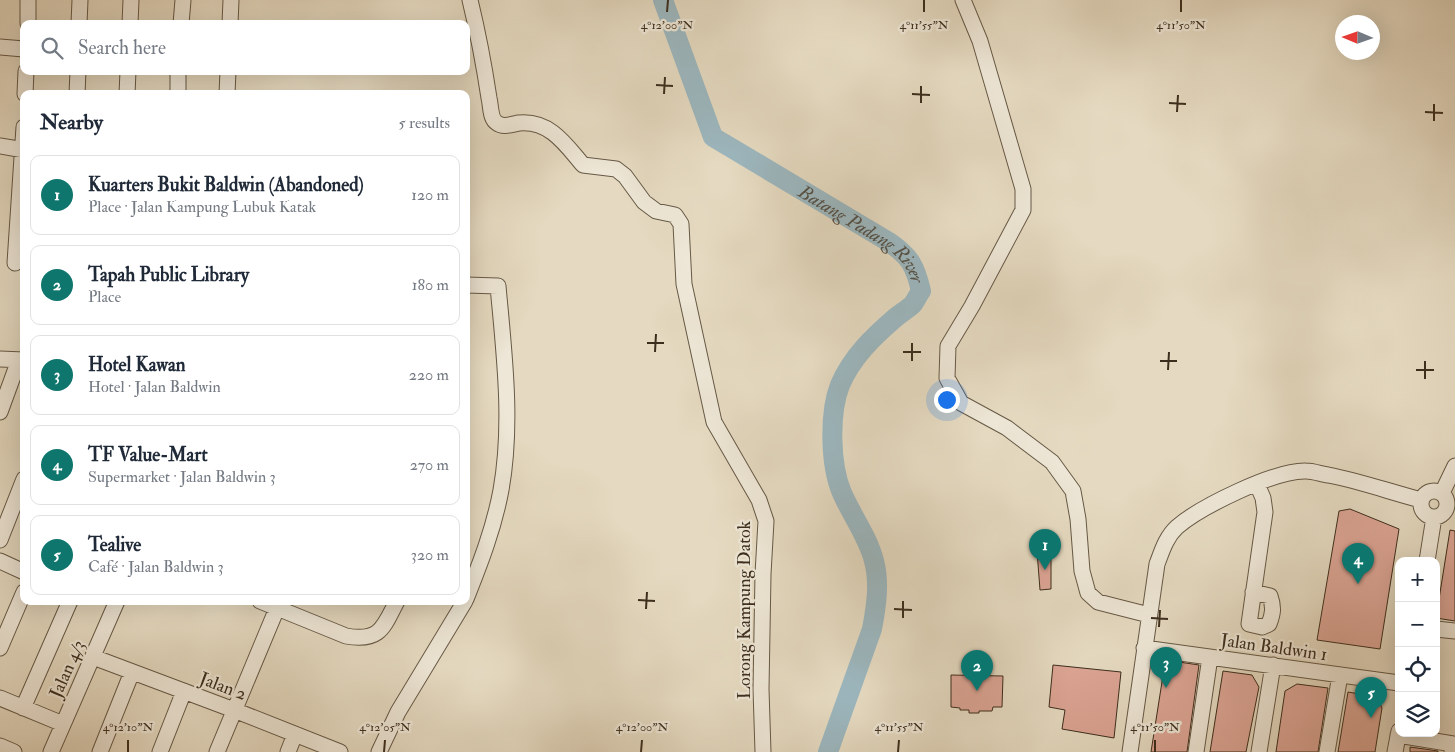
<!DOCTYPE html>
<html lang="en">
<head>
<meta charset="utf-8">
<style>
  body { margin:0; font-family:"IM FELL Double Pica",serif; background:#f2f2f3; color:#1f2937 }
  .controls { position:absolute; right:15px; bottom:15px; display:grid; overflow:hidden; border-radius:10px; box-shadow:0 5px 20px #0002 }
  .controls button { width:45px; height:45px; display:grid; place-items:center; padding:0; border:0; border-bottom:1px solid #e0e1e3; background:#fff; color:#1f2937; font:25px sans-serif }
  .compass { position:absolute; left:1335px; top:15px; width:45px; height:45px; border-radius:50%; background:#fff; box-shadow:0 5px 20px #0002; rotate:272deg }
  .you { position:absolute; left:946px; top:399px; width:18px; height:18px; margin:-12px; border:4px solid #fff; border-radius:50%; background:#1a73e8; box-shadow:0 0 0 8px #1a73e833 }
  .badge { display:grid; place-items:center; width:32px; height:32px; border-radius:50%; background:#0f766e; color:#fff; font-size:16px; font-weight:700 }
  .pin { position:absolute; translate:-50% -41px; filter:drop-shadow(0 1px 2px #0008) }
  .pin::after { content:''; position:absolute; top:26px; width:18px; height:15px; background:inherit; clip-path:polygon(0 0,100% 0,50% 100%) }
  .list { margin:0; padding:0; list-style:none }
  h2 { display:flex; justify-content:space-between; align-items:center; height:65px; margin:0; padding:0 20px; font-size:21px }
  h2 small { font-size:16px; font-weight:400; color:#747a83 }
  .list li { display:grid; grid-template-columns:32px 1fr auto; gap:15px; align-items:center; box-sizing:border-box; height:80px; margin:0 10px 10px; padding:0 10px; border:1px solid #e0e1e3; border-radius:10px }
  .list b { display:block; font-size:19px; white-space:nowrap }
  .list p { margin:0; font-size:16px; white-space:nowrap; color:#747a83 }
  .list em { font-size:16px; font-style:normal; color:#747a83 }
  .icon { flex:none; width:28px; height:28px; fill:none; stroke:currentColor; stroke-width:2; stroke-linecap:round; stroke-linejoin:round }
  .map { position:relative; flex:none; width:1455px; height:752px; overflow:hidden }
  .search { position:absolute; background:#fff; box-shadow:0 5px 20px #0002; left:20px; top:20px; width:450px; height:55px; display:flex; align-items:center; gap:12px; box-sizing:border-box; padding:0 18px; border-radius:10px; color:#747a83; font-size:19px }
  .panel { position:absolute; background:#fff; box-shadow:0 5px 20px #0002; left:20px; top:90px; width:450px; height:515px; border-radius:10px }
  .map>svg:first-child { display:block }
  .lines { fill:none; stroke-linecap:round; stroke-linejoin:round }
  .river { stroke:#9cb7bf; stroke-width:20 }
  .building { fill:#dca595; stroke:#3c2e1d }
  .minor-casing { stroke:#665946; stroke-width:17 }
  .minor { stroke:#eee7d7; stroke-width:15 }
  .ticks { fill:none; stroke:#3c2e1d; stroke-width:2 }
  .labels { text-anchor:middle; stroke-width:4.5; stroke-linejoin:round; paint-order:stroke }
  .street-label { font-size:18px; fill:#3c2e1d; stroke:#eee7d7 }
  .water-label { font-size:19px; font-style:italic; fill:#545046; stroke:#eee7d7 }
  .ticks-label { font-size:12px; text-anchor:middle; fill:#3c2e1d; stroke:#eee7d7; stroke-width:4.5; stroke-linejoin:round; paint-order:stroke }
</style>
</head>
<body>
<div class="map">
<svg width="1455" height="752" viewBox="0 0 1455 752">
  <rect width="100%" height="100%" fill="#e5dac1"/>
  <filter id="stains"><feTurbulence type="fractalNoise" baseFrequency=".004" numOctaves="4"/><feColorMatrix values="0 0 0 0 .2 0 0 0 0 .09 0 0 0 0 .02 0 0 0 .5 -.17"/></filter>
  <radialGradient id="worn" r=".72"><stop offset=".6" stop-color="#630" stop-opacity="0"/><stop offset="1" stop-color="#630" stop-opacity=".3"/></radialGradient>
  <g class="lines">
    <path class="river" id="s1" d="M 663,0 L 713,137 L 889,242 C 910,257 915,265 921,291 C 918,295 916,300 913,304 C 908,309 901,313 895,318 C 873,337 852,357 840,385 C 829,413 830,465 842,493 C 852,516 868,537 874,561 C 880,583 876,608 872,629 L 828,752"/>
  </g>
  <path class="building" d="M 1350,509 L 1399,529 L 1380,649 L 1317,640 L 1339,511 Z
    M 1450,530 L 1455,531 L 1455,621 L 1436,618 Z
    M 1051,550 L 1051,589 L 1040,590 L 1037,551 Z
    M 1172,661 L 1199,665 L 1187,752 L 1151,752 L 1164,669 Z
    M 1053,665 L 1121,672 L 1114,738 L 1062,729 L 1065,710 L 1049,707 Z
    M 1223,671 L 1252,675 L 1259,687 L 1246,752 L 1210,752 Z
    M 951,675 L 1003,676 L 1002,707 L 993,707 L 992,711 L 979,711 L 979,713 L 969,713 L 969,710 L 960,710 L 960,708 L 951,707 Z
    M 1297,684 L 1328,688 L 1318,752 L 1276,752 L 1285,691 Z
    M 1348,692 L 1377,697 L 1382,708 L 1375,752 L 1338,752 Z
    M 1410,747 L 1438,751 L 1438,752 L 1410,752 Z"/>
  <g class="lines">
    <defs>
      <path id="minor" d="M 470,0 C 478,33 484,65 489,98 C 491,106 490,119 497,123 C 503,128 513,124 519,123 C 550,120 566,145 583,165 L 616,169 L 625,176 L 644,202 L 656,211 L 675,215 L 681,224 L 684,284 L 714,422 L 759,500 L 766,521 L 763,574 L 761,689 L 763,752
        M 963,0 L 980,41 L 1023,189 L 1023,210 L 972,306 L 948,346 L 947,378 L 961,403 L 1007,428 L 1052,462 L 1073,491 L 1078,519 L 1082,571 L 1088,593 L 1098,602 L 1149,615
        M 28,24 L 28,0
        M 79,24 L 80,0
        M 130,24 L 131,0
        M 181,24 L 183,0
        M 230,24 L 231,0
        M 0,47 L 24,49
        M 25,94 L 26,71
        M 77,94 L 78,71
        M 127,94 L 128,71
        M 178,94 L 178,71
        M 227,94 L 228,71
        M 0,146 L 24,150
        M 15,263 L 24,127
        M 466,285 L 498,286 C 504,353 513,423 501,490 C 494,528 480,564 466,599
        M 0,359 L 24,360
        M 0,412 L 19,360
        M1421 504a13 13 0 1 1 26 0a13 13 0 1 1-26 0Z
        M 1442,493 L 1455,466
        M 0,540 L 24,479
        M 0,561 L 24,572
        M 1427,561 L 1434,517
        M 1253,592 L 1270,596 C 1274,607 1273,614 1269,624 L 1262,627 L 1249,624 L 1265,512 L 1263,498 L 1257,484
        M 260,601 L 346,636 C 380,642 383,628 397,601
        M 1436,629 L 1455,631
        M 0,648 L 24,592
        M 1144,648 L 1399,683
        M 93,657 L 234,710 L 340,752
        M 0,698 L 63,724
        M 23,708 L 70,601
        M 1398,735 L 1453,744 L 1452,752
        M 0,746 L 14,752
        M 51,752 L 117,601
        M 100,752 L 132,672
        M 160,752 L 184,691
        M 217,752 L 280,601
        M 288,752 L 295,734
        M 379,752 L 398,712 L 465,601
        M 1130,752 L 1157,564 C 1162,551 1166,537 1177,527 C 1200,507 1275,470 1306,471 C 1313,471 1321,474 1328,475 C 1360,481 1390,492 1421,500
        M 1196,752 L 1210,657
        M 1259,752 L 1273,665
        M 1327,752 L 1340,675
        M 1395,752 L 1399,731"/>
    </defs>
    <use href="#minor" class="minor-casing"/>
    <use href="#minor" class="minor"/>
  </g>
  <path class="ticks" d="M 667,12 L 668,0M 924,12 L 924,0M 1181,12 L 1181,0M 656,85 L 673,86M 664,94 L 665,77M 912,94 L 930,95M 921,103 L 921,86M 1169,103 L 1186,104M 1177,112 L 1178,95M 1425,112 L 1443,113M 1434,121 L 1434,104M 647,343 L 664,343M 655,352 L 656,334M 903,352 L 921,352M 912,361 L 912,343M 1160,361 L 1177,361M 1168,370 L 1169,352M 1416,370 L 1434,370M 1425,379 L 1425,361M 638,600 L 655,601M 646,609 L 647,592M 894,609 L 912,610M 903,618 L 903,601M 1151,618 L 1168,619M 1159,627 L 1160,610M 128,752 L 128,740M 384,752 L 385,740M 641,752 L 642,740M 898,752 L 899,740M 1155,752 L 1155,740"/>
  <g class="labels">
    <g class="street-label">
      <text transform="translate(744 610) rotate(-90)" y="6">Lorong Kampung Datok</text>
      <text transform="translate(1274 647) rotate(8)" y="6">Jalan Baldwin 1</text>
      <text transform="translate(67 669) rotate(-66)" y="6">Jalan 4/3</text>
      <text transform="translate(223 686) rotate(21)" y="6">Jalan 2</text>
    </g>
    <g class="water-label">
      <text dy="7" stroke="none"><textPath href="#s1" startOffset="325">Batang Padang River</textPath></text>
    </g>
  </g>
  <g class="ticks-label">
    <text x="667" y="29">4°12'00"N</text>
    <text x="924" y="29">4°11'55"N</text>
    <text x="1181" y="29">4°11'50"N</text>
    <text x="128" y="731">4°12'10"N</text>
    <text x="385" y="731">4°12'05"N</text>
    <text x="642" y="731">4°12'00"N</text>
    <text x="899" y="731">4°11'55"N</text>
    <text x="1155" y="731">4°11'50"N</text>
  </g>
  <rect width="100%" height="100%" filter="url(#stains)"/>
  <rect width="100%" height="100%" fill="url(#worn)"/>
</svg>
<div class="controls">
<button>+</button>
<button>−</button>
<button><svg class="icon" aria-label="locate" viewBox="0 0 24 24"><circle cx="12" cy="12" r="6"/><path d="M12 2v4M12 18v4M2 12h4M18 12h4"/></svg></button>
<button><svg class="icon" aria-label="layers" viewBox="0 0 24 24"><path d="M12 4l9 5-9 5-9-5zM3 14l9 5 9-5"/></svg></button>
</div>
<svg class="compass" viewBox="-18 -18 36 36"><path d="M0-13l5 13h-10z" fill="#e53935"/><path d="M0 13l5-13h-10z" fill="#747a83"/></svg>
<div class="you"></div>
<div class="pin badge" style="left:1045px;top:570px">1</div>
<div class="pin badge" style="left:977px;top:691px">2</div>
<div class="pin badge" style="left:1166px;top:688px">3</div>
<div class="pin badge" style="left:1358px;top:584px">4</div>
<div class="pin badge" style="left:1371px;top:718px">5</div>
<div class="search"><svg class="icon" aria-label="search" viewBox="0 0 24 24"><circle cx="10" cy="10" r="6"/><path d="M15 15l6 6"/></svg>Search here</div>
<section class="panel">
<h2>Nearby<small>5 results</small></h2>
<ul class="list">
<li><span class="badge">1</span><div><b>Kuarters Bukit Baldwin (Abandoned)</b><p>Place · Jalan Kampung Lubuk Katak</p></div><em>120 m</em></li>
<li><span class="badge">2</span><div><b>Tapah Public Library</b><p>Place</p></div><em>180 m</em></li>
<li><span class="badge">3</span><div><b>Hotel Kawan</b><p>Hotel · Jalan Baldwin</p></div><em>220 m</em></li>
<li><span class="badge">4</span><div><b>TF Value-Mart</b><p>Supermarket · Jalan Baldwin 3</p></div><em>270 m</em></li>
<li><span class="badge">5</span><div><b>Tealive</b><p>Café · Jalan Baldwin 3</p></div><em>320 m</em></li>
</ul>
</section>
</div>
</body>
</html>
